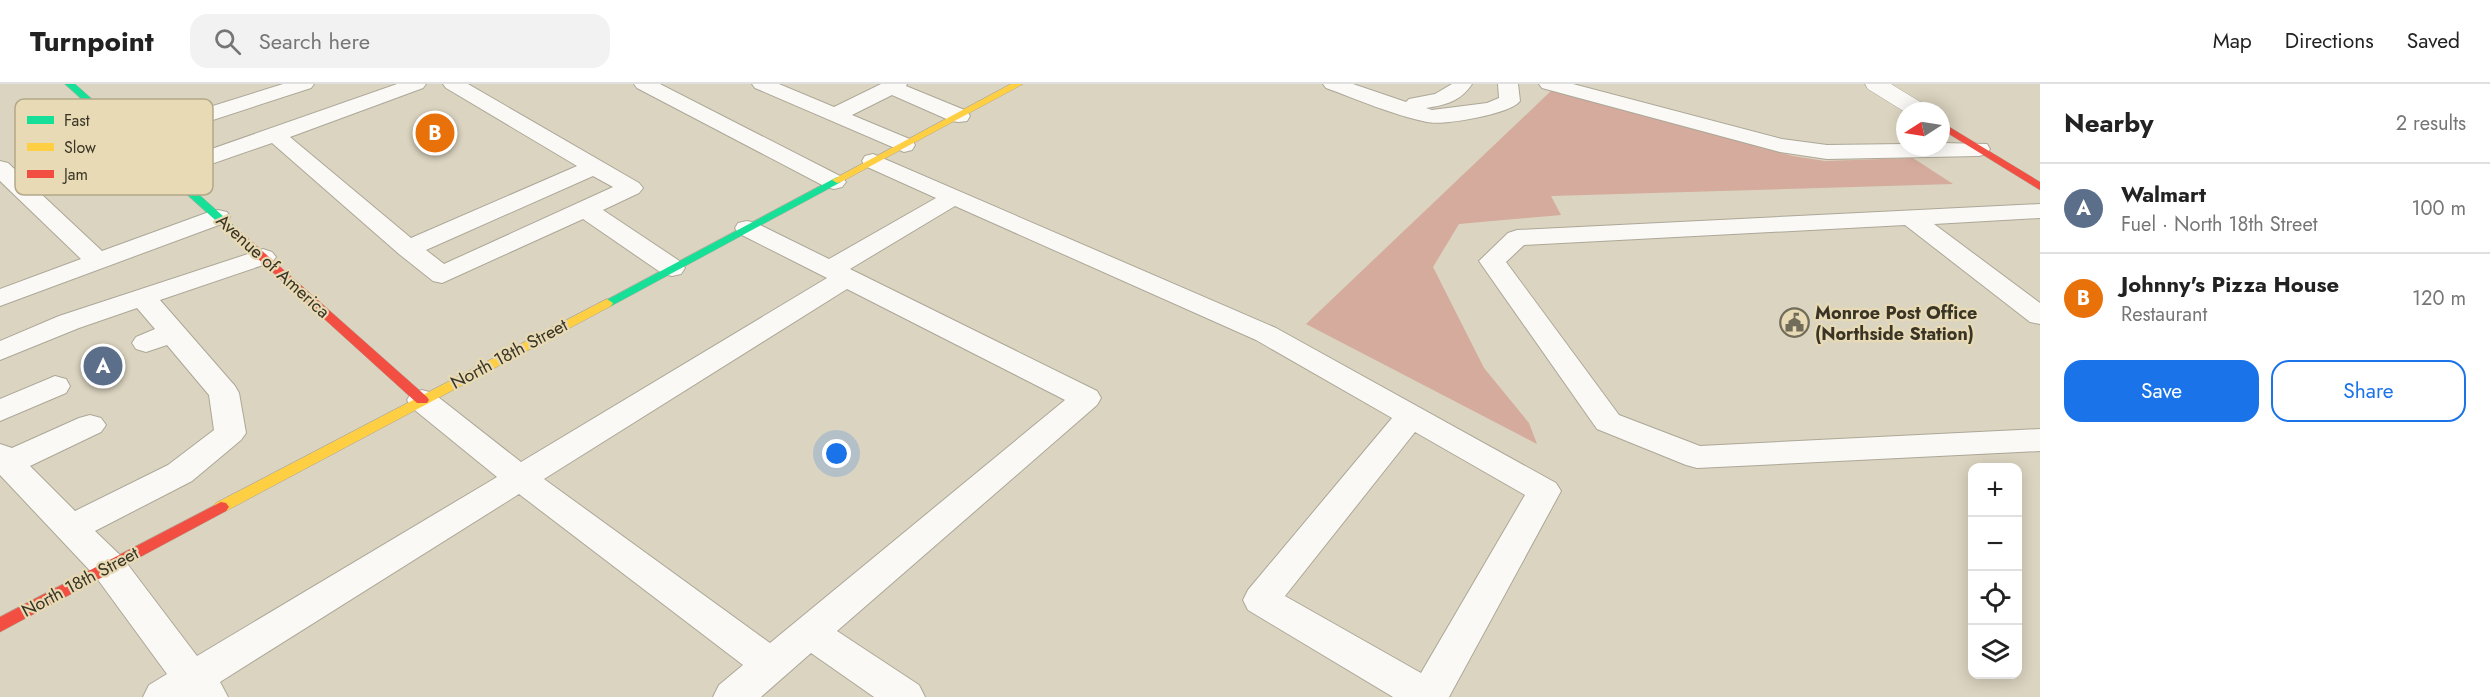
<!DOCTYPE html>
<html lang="en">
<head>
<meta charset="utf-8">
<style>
  body { margin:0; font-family:Jost,sans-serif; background:#f2f2f2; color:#222 }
  .controls { position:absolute; right:18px; bottom:18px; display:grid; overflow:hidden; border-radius:12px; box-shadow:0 3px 15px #0003 }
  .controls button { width:54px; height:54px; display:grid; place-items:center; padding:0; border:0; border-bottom:2px solid #e0e0e0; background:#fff; color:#222; font:30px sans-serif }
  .compass { position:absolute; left:1896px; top:18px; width:54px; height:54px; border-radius:50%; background:#fff; box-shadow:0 3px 15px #0003; rotate:258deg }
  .you { position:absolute; left:837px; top:370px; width:21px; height:21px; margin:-15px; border:4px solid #fff; border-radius:50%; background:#1a73e8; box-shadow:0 0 0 9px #1a73e833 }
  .badge { display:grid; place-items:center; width:39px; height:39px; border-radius:50%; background:#1a73e8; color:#fff; font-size:20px; font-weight:700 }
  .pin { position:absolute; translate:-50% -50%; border:3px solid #fff; box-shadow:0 2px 6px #0006 }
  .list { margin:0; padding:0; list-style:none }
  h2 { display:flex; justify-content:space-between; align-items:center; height:78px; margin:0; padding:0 24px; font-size:26px }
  h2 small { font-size:20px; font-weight:400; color:#767676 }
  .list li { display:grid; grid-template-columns:39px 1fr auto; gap:18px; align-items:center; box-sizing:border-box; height:90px; padding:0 24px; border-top:2px solid #e0e0e0 }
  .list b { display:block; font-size:22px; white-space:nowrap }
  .list p { margin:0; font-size:20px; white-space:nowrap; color:#767676 }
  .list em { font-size:20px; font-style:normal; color:#767676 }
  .actions { display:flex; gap:12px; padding:18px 24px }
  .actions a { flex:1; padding:14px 0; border:2px solid #1a73e8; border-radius:18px; text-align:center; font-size:21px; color:#1a73e8 }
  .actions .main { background:#1a73e8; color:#fff }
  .icon { flex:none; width:33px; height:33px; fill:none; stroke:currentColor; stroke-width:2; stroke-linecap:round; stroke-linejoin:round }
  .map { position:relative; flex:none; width:2040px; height:613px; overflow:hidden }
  header { display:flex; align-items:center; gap:36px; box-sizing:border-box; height:84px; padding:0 30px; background:#fff; border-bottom:2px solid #e0e0e0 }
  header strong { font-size:28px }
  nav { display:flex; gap:33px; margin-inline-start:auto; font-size:21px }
  .search { width:420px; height:54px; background:#f2f2f2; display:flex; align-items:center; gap:15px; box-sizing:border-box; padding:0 21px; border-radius:18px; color:#767676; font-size:22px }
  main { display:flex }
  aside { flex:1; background:#fff }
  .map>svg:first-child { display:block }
  .forest { fill:#d4ab9c }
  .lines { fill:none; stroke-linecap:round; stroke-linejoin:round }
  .lane-casing { stroke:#aca797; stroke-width:2 }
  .street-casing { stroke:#aca797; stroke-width:1 }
  .fast-casing { stroke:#aca797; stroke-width:1 }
  .slow-casing { stroke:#aca797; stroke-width:1 }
  .jam-casing { stroke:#aca797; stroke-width:1 }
  .lane { fill:#faf9f6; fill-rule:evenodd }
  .street { fill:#faf9f6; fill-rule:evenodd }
  .fast { fill:#16e098; fill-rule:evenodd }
  .slow { fill:#ffcf43; fill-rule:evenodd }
  .jam { fill:#f24e42; fill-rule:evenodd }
  .labels { text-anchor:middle; stroke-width:4.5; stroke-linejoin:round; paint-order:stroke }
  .street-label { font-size:18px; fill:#393425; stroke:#e7dab4 }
  .poi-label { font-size:18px; font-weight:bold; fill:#393425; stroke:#e7dab4; text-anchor:start }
  .key { fill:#e7dab4; stroke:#b3a889; stroke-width:1.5 }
  .key-label { font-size:16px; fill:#393425 }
</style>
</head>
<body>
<header>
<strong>Turnpoint</strong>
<div class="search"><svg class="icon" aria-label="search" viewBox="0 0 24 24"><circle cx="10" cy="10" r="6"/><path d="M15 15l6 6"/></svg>Search here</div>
<nav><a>Map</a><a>Directions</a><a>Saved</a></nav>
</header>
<main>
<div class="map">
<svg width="2040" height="613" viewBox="0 0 2040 613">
  <rect width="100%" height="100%" fill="#dbd4c0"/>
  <path class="forest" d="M 1552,6 L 1793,72 L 1825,77 L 1913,74 L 1953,100 L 1551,112 L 1561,131 L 1459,140 L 1433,183 L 1484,284 L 1529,339 L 1537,360 L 1306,240 Z"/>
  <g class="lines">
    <defs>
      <path id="lane" d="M 283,0 L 314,0 L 311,4 L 139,60 L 131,62 L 123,60 L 120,55 L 123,50 Z
        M 397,0 L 426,0 L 423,4 L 290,53 L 411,154 L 577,82 L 446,4 L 443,0 L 468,0 L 639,99 L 643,104 L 639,109 L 603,126 L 681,178 L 685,184 L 681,190 L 672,192 L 663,190 L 583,135 L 442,199 L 433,197 L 399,170 L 272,59 L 168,95 L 160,93 L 156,88 L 160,83 ZM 593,92 L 613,103 L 444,180 L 426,166 Z
        M 634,0 L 660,0 L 842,93 L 846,98 L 842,103 L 834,105 L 826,103 L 637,4 Z
        M 752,0 L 779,0 L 834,23 L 881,0 L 907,0 L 906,2 L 967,27 L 970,32 L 967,37 L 959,38 L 951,37 L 892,11 L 852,31 L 912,56 L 915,61 L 912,66 L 904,68 L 755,4 Z
        M 1323,0 L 1353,0 L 1406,18 L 1409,15 L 1435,10 L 1452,0 L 1472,0 C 1461,17 1446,21 1426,24 L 1432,26 L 1487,19 L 1499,14 L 1498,0 L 1518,0 L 1520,17 C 1511,30 1443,42 1427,38 C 1393,31 1359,16 1326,4 Z
        M 1539,0 L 1573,0 L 1782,55 L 1827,61 L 1905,60 L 1905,63 L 1941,63 L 1941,59 L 1987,60 L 1990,65 L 1987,70 L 1979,72 L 1827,75 L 1780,68 L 1542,4 Z
        M 873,70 L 1276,244 L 1556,399 L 1561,407 L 1449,613 L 1393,613 L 1248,526 L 1243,516 L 1248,506 L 1392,334 L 1256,256 L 955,122 L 850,185 L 1097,307 L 1101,314 L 1097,321 L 837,547 L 919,601 L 925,613 L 874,613 L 811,569 L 761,613 L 713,613 L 719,601 L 743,581 L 519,410 L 220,598 L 228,613 L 143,613 L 149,601 L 167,590 L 96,493 L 0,391 L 0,360 L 12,364 L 79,334 L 90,331 L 101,334 L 106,341 L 101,348 L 30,382 L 75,427 L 168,381 L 214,346 L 209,311 L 167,261 L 146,268 L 136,265 L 132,259 L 136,253 L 155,245 L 137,224 L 79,244 L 0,276 L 0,257 L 59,232 L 254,168 L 263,165 L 272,168 L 276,173 L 272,178 L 160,216 L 235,302 L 239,309 L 246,349 L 241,356 L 192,397 L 95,447 L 122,473 L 197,572 L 497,393 L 411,323 L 407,316 L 411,309 L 422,306 L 433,309 L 521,378 L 827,194 L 738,149 L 735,144 L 738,139 L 747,137 L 756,139 L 829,175 L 936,114 L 865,82 L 862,77 L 865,72 ZM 847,205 L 1065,316 L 770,559 L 544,395 ZM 1415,348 L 1525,411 L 1421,589 L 1285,512 Z
        M 0,77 L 8,79 L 102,167 L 209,128 L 218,126 L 227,128 L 230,133 L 227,138 L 0,222 L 0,205 L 81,175 L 0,97 Z
        M 2040,120 L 2040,134 L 1934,140 L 2040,219 L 2040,240 L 2030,238 L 1905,141 L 1524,161 L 1506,178 L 1619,331 L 1700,362 L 2040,345 L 2040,367 L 1697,384 L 1686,381 L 1597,345 L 1479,177 L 1508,149 L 1517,146 Z
        M 55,292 L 66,295 L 70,302 L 66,309 L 0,337 L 0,315 Z"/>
      <path id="street" d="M 1865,0 L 1891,0 L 1927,22 L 1931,27 L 1905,28 L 1868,5 Z"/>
      <path id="fast" d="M 65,0 L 75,0 L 242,149 L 242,153 L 234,153 Z
        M 837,93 L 842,96 L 841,98 L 611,222 L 607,223 L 601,219 Z"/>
      <path id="slow" d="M 1011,0 L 1023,0 L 841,98 L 837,99 L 832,96 Z
        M 607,215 L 613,219 L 611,222 L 226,427 L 216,427 L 213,423 L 216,419 Z"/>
      <path id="jam" d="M 1941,38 L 2040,98 L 2040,106 L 1941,45 Z
        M 238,148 L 242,149 L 427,313 L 429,316 L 427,319 L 417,319 L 234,153 L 234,149 Z
        M 221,418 L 226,419 L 229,423 L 226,427 L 0,548 L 0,533 Z"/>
    </defs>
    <use href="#lane" class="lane-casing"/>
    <use href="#street" class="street-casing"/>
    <use href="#fast" class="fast-casing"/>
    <use href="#slow" class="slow-casing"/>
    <use href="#jam" class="jam-casing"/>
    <use href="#lane" class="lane"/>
    <use href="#street" class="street"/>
    <use href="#fast" class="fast"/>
    <use href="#slow" class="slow"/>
    <use href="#jam" class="jam"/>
  </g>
  <defs>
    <symbol id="civic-ring" viewBox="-11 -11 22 22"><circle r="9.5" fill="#e7dab4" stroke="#726c5b" stroke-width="1.5"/><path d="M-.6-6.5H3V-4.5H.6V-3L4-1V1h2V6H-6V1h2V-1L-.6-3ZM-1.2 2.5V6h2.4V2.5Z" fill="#726c5b"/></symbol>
  </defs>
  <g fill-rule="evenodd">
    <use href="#civic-ring" x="1778" y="222" width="33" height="33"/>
  </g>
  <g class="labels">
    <g class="street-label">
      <text transform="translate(273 182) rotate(42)" y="6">Avenue of America</text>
      <text transform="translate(509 270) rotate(-28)" y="6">North 18th Street</text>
      <text transform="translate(80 498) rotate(-28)" y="6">North 18th Street</text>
    </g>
    <g class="poi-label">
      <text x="1815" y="235">Monroe Post Office<tspan x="1815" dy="21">(Northside Station)</tspan></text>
    </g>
  </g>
  <rect x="15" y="15" width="198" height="96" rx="9" class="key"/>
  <rect x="27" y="32" width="27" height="8" fill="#16e098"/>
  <rect x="27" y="59" width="27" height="8" fill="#ffcf43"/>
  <rect x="27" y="86" width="27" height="8" fill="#f24e42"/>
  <g class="key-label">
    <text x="64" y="42">Fast</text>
    <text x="64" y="69">Slow</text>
    <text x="64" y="96">Jam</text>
  </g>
</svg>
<div class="controls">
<button>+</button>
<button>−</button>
<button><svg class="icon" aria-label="locate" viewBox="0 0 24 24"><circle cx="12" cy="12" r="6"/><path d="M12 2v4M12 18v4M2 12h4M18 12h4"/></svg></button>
<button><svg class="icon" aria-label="layers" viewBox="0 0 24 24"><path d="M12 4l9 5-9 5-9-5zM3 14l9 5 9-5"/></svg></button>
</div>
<svg class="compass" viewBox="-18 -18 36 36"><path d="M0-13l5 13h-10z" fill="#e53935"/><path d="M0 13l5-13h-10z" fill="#767676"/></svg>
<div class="you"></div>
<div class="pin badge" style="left:103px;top:282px;background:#5c6f8a">A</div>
<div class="pin badge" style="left:435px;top:49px;background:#e8710a">B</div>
</div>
<aside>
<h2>Nearby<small>2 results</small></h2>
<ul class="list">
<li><span class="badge" style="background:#5c6f8a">A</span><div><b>Walmart</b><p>Fuel · North 18th Street</p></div><em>100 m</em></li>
<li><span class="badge" style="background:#e8710a">B</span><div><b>Johnny's Pizza House</b><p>Restaurant</p></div><em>120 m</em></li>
</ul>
<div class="actions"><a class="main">Save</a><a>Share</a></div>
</aside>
</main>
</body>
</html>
